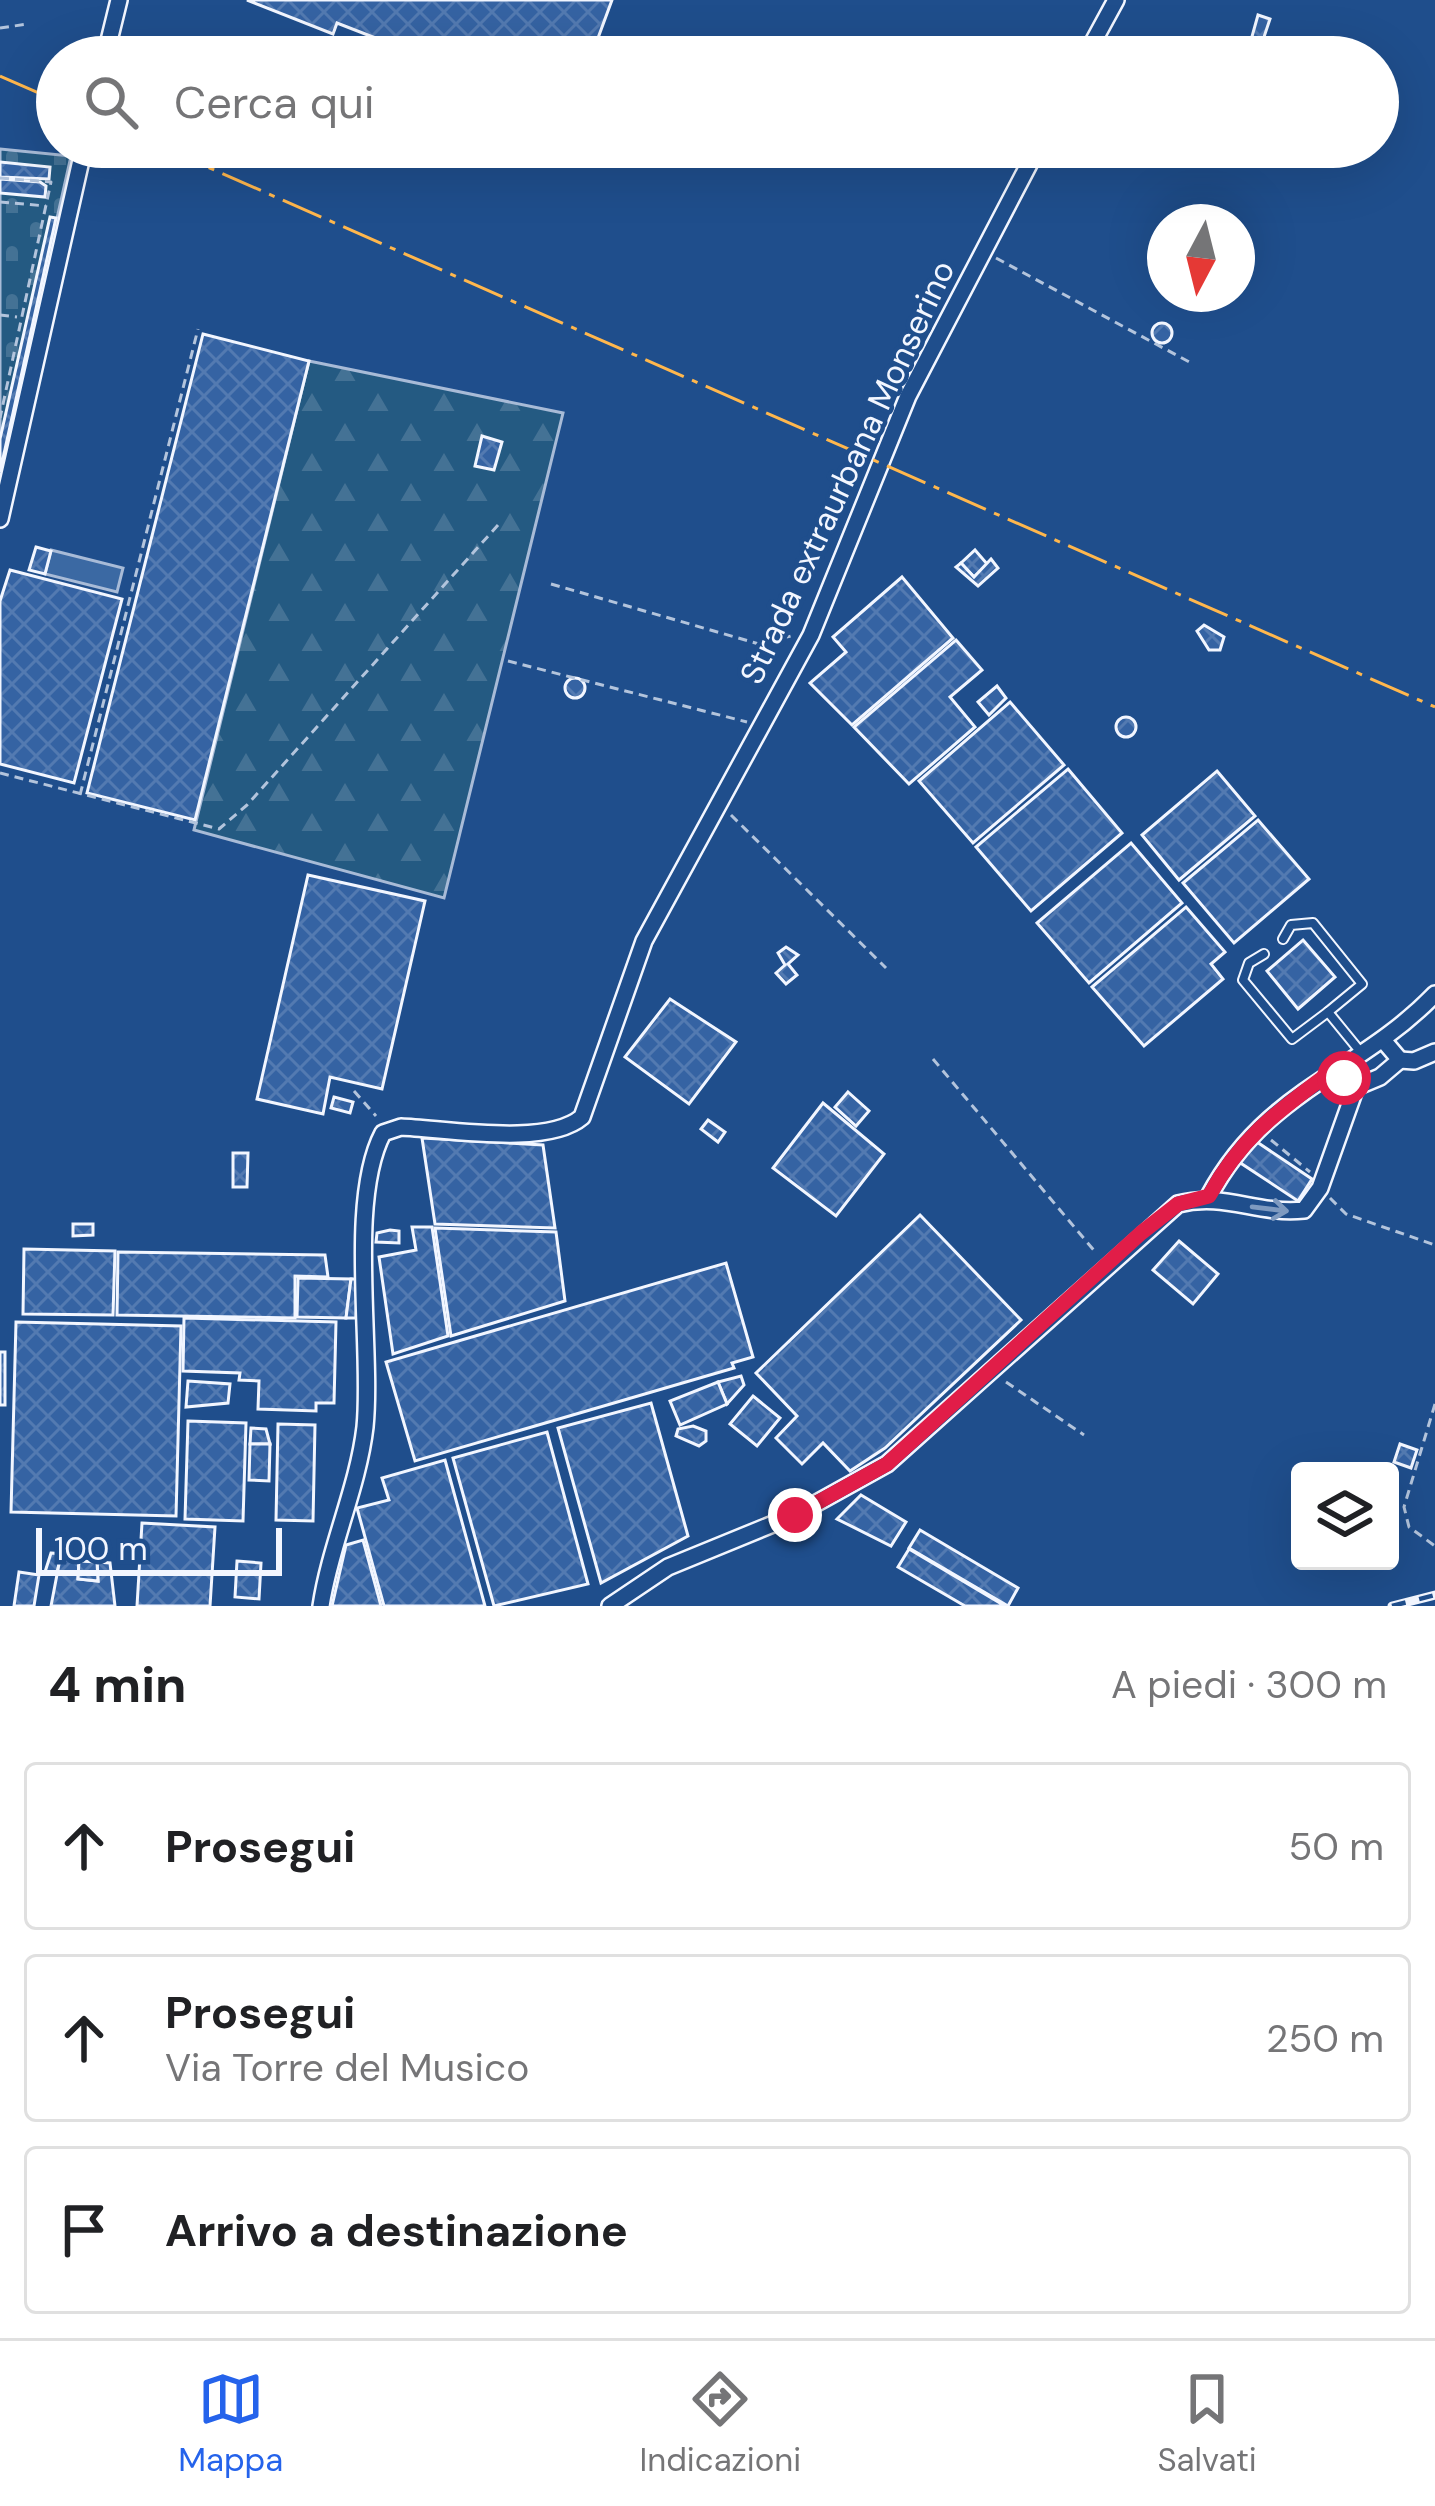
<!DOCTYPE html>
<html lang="it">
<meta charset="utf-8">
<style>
body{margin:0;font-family:"DM Sans",sans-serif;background:#f6f6f6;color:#202124}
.controls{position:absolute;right:36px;bottom:36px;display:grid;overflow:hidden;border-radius:12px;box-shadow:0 12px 48px #0002}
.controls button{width:108px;height:108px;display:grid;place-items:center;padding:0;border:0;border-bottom:3px solid #e0e0e0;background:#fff;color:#202124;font:60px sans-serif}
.compass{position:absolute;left:1147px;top:204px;width:108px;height:108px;border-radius:50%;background:#fff;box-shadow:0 12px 48px #0002;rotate:187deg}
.scale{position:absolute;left:36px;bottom:30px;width:246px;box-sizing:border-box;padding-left:12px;border:6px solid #f2f6ff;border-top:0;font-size:33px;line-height:42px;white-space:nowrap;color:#f2f6ff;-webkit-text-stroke:9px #1f4e8c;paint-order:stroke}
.stop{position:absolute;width:36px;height:36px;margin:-27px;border:9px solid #e11d48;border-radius:50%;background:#fff}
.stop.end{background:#e11d48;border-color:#fff;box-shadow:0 3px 12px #0008}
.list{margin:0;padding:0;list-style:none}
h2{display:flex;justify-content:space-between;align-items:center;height:156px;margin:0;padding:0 48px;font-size:51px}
h2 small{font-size:39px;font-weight:400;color:#757577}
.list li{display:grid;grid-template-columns:78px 1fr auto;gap:36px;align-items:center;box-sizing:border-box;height:168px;margin:0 24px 24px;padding:0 24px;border:3px solid #e0e0e0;border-radius:12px}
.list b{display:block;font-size:45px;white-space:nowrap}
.list p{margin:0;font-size:39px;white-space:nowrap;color:#757577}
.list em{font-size:39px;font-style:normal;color:#757577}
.icon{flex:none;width:66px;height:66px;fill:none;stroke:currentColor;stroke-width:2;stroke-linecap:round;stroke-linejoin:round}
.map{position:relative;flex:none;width:1435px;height:1606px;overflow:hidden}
.search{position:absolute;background:#fff;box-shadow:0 12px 48px #0002;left:36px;right:36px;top:36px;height:132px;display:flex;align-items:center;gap:30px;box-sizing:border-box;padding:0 42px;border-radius:66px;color:#757577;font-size:45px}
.sheet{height:732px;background:#fff}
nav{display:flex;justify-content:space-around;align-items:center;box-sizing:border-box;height:168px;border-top:3px solid #e0e0e0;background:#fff;font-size:33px;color:#757577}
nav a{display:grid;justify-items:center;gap:6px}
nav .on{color:#2563eb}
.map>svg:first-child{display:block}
</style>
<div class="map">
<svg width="1435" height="1606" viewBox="0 0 1435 1606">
<defs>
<pattern id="forest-firs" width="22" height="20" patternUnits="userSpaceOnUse" patternTransform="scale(3)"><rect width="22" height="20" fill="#245a82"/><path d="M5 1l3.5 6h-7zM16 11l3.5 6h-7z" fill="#447295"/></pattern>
<pattern id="cemetery-stones" width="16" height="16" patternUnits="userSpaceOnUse" patternTransform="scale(3)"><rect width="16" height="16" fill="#245a82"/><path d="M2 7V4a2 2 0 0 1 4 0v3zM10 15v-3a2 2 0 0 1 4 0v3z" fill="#447295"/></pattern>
<pattern id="building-cross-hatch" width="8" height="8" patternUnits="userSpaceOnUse" patternTransform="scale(3)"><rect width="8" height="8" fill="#3563a3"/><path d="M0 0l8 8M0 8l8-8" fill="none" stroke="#537ab1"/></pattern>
</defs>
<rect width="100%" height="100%" fill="#1f4e8c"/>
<polygon fill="url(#forest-firs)" stroke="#a8bbd7" stroke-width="3" points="309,361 563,413 444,898 194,830"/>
<polygon fill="url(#cemetery-stones)" stroke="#a8bbd7" stroke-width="3" points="0,149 71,156 0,472"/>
<polygon fill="#3b69a3" stroke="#a8bbd7" stroke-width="3" points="51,550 123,568 117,592 45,574"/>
<g fill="url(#building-cross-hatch)" stroke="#f2f6ff" stroke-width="3">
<polygon points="247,0 612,0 591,57 442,57 416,47 414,53 337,23 333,34"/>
<polygon points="1258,15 1270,19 1263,40 1256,41 1251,40"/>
<polygon points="0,162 50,167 49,179 0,177"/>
<polygon points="0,179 40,182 46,186 45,197 0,193"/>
<polygon points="50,217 56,218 0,472 0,439"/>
<circle cx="1162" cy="333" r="10"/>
<polygon points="203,334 309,361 195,820 87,793"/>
<polygon points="482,436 502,442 494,470 475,466"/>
<polygon points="36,547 51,551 45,574 29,570"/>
<polygon points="975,550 988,565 974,577 961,563"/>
<polygon points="991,559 998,568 978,586 956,567 961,563 974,577"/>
<polygon points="10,570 122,599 74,783 0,764 0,601"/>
<polygon points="902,577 953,638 852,725 810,683 846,652 833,637"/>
<polygon points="1204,625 1224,637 1220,650 1209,650 1197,631"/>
<polygon points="956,640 982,670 950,697 975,727 909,784 854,727"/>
<circle cx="575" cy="688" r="10"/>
<polygon points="997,686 1006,698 989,715 978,702"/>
<polygon points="1010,702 1064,765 973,843 919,781"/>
<circle cx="1126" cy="727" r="10"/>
<polygon points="1068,769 1122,833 1031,911 976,847"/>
<polygon points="1217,771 1255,816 1179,880 1142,835"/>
<polygon points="1258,820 1309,879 1234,943 1183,883"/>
<polygon points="1131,843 1182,903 1089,983 1037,923"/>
<polygon points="308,875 425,901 382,1089 330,1077 323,1114 257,1099"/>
<polygon points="1186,907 1225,952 1211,964 1223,979 1144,1046 1092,987"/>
<polygon points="1303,940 1335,977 1298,1009 1267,971"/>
<polygon points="786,947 798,955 788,964 797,975 786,984 776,973 785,965 778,953"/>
<polygon points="670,999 736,1042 689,1104 625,1057"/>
<polygon points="848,1092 869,1111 856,1126 835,1107"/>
<polygon points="334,1097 353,1102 350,1113 331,1108"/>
<polygon points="823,1103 884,1154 836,1216 773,1168"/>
<polygon points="708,1120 725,1132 718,1142 701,1129"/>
<polygon points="422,1138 543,1145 555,1228 435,1224"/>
<polygon points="1254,1140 1312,1179 1298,1201 1239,1162"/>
<polygon points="233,1153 248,1153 247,1187 233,1187"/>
<polygon points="920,1215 1021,1320 885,1448 850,1471 823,1443 802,1464 776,1438 797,1416 756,1373"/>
<polygon points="73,1224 93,1224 93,1235 73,1236"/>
<polygon points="412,1227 432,1227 448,1336 393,1354 379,1257 416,1250"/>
<polygon points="435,1228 556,1232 565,1301 451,1336"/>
<polygon points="390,1230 399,1231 399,1243 376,1242 377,1233"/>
<polygon points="1179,1241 1218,1274 1193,1304 1153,1270"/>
<polygon points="24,1249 115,1251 113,1315 23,1314"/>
<polygon points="118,1252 325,1255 328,1277 295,1276 295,1318 117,1315"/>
<polygon points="726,1263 753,1357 732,1363 734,1368 415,1461 386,1362"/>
<polygon points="298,1278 351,1279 346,1318 297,1317"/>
<polygon points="351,1279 357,1279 356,1318 346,1318"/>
<polygon points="184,1318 336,1322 334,1403 316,1403 316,1411 258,1409 259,1381 239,1380 240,1373 183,1371"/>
<polygon points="16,1322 181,1326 176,1516 11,1512"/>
<rect x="0" y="1352" width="5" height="53"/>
<polygon points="741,1376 744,1385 727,1404 718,1382"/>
<polygon points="188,1381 230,1384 228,1403 186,1407"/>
<polygon points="718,1382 727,1404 680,1425 670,1401"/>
<polygon points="753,1396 780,1418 757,1446 730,1424"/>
<polygon points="651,1403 688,1536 601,1583 558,1428"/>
<polygon points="188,1421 246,1423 243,1521 185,1519"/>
<polygon points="278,1424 315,1425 313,1521 276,1520"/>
<polygon points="693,1426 706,1431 706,1441 699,1446 676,1436 678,1429"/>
<polygon points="251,1428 266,1429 270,1444 250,1444"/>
<polygon points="547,1432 588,1584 494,1606 453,1458"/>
<polygon points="250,1444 270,1444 269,1481 249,1480"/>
<polygon points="1400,1444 1417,1450 1411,1468 1394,1462"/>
<polygon points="445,1460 485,1606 384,1606 357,1508 389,1500 382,1478"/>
<polygon points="861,1495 906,1522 891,1546 837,1519"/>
<polygon points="142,1523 215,1527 210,1606 137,1606"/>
<polygon points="920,1530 1018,1588 1008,1606 909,1548"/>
<polygon points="363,1540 381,1606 332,1606 346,1545"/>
<polygon points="909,1549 1005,1606 965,1606 898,1567"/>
<polygon points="51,1553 80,1555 79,1561 60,1559 57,1573 45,1572"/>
<polygon points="60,1559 79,1561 78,1579 98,1581 97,1562 110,1563 115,1606 51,1606"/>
<polygon points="79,1561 97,1562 98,1581 78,1579"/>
<polygon points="237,1561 261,1563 259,1599 235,1597"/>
<polygon points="19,1572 39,1575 34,1606 14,1606"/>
</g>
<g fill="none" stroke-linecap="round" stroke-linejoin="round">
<defs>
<g id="service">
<polyline points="1283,939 1291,925 1313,923 1362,984 1328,1012"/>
<polyline points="1264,954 1249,963 1243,980 1292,1039 1328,1012 1359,1050"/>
</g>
<g id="minor">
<polyline points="105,57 119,0"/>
<polyline points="1085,57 1116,0"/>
<polyline points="0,519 84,147"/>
<polyline points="1400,1060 1414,1061 1435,1052"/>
<polyline points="1340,1065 1356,1087 1380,1077 1400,1060 1383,1040"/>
<path d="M1209,1196C1267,1088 1358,1074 1435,994"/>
<path d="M321,1606C330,1546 358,1487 365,1427C373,1348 347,1201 383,1133L401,1127C448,1129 547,1147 582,1117L644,941L811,635L908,396L1038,147"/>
<path d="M610,1606L668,1567L795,1515L887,1464L1178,1204C1225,1192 1257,1215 1304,1210L1320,1188L1356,1087"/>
</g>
</defs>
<use href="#service" stroke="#f2f6ff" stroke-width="12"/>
<use href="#minor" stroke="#f2f6ff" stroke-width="20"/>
<g stroke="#b3c4dc" stroke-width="3" stroke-dasharray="9 6" stroke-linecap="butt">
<polyline points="0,28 28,24"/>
<polyline points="0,178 51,182 0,418"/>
<polyline points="0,202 46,206"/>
<polyline points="996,258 1193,364"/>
<polyline points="0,315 17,317"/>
<polyline points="551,584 759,644 791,636"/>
<polyline points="508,661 747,722"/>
<polyline points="0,773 219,829 247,805 498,525"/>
<polyline points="80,795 198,329"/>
<polyline points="731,815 886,968"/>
<polyline points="933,1059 1097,1254"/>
<polyline points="354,1091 376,1116"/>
<polyline points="1271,1140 1310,1172"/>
<polyline points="1330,1198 1346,1214 1435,1245"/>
<polyline points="1006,1382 1084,1435"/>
<polyline points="1435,1404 1404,1507 1409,1527 1435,1546"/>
</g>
<use href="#service" stroke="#1f4e8c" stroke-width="8"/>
<use href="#minor" stroke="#1f4e8c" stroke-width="15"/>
<defs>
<polyline id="rail" points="1392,1606 1435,1595"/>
</defs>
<use href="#rail" stroke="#f2f6ff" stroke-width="9"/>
<use href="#rail" stroke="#1f4e8c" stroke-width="4.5" stroke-dasharray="14" stroke-linecap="butt"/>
<g stroke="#ffb74d" stroke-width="3" stroke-dasharray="42 9 6 9" stroke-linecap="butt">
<polyline points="0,76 57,101"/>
<polyline points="162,147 1435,707"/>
</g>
</g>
<defs><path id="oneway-shaft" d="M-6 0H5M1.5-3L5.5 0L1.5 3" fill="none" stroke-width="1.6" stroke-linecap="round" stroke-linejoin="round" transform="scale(3)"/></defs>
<use stroke="#7e9ac0" href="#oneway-shaft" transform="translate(1270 1209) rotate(7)"/>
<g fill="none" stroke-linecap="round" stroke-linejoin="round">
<path stroke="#e11d48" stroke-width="15" d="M795,1515L887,1464L1141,1233L1178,1204L1209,1196C1244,1132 1283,1108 1340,1065L1344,1078"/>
</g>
<g text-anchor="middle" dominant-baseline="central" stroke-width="9" stroke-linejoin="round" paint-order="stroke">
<g font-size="33" fill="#f2f6ff" stroke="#1f4e8c">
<text transform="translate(847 472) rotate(-65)">Strada extraurbana Monserino</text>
</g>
</g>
</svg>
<div class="controls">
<button><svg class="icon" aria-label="layers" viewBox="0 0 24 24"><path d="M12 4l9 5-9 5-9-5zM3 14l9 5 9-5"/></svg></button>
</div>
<svg class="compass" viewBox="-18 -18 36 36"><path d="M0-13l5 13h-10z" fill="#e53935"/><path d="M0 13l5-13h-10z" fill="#757577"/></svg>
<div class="scale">100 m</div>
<div class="stop" style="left:1344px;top:1078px"></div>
<div class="stop end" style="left:795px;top:1515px"></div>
<div class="search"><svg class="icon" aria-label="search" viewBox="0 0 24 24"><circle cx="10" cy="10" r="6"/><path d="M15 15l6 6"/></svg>Cerca qui</div>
</div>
<section class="sheet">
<h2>4 min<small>A piedi · 300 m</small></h2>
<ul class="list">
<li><svg class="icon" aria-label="ahead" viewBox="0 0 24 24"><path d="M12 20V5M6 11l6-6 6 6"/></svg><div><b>Prosegui</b></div><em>50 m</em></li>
<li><svg class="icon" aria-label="ahead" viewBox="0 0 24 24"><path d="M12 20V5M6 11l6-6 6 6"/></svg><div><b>Prosegui</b><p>Via Torre del Musico</p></div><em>250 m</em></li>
<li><svg class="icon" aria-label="arrive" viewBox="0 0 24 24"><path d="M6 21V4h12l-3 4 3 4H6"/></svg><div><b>Arrivo a destinazione</b></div></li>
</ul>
</section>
<nav>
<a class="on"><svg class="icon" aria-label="map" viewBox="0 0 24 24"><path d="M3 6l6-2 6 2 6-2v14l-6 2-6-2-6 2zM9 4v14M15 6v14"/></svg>Mappa</a>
<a><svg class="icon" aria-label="directions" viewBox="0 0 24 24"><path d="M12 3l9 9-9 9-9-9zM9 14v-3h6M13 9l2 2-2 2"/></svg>Indicazioni</a>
<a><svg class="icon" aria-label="saved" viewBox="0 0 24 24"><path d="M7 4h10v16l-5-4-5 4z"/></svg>Salvati</a>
</nav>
